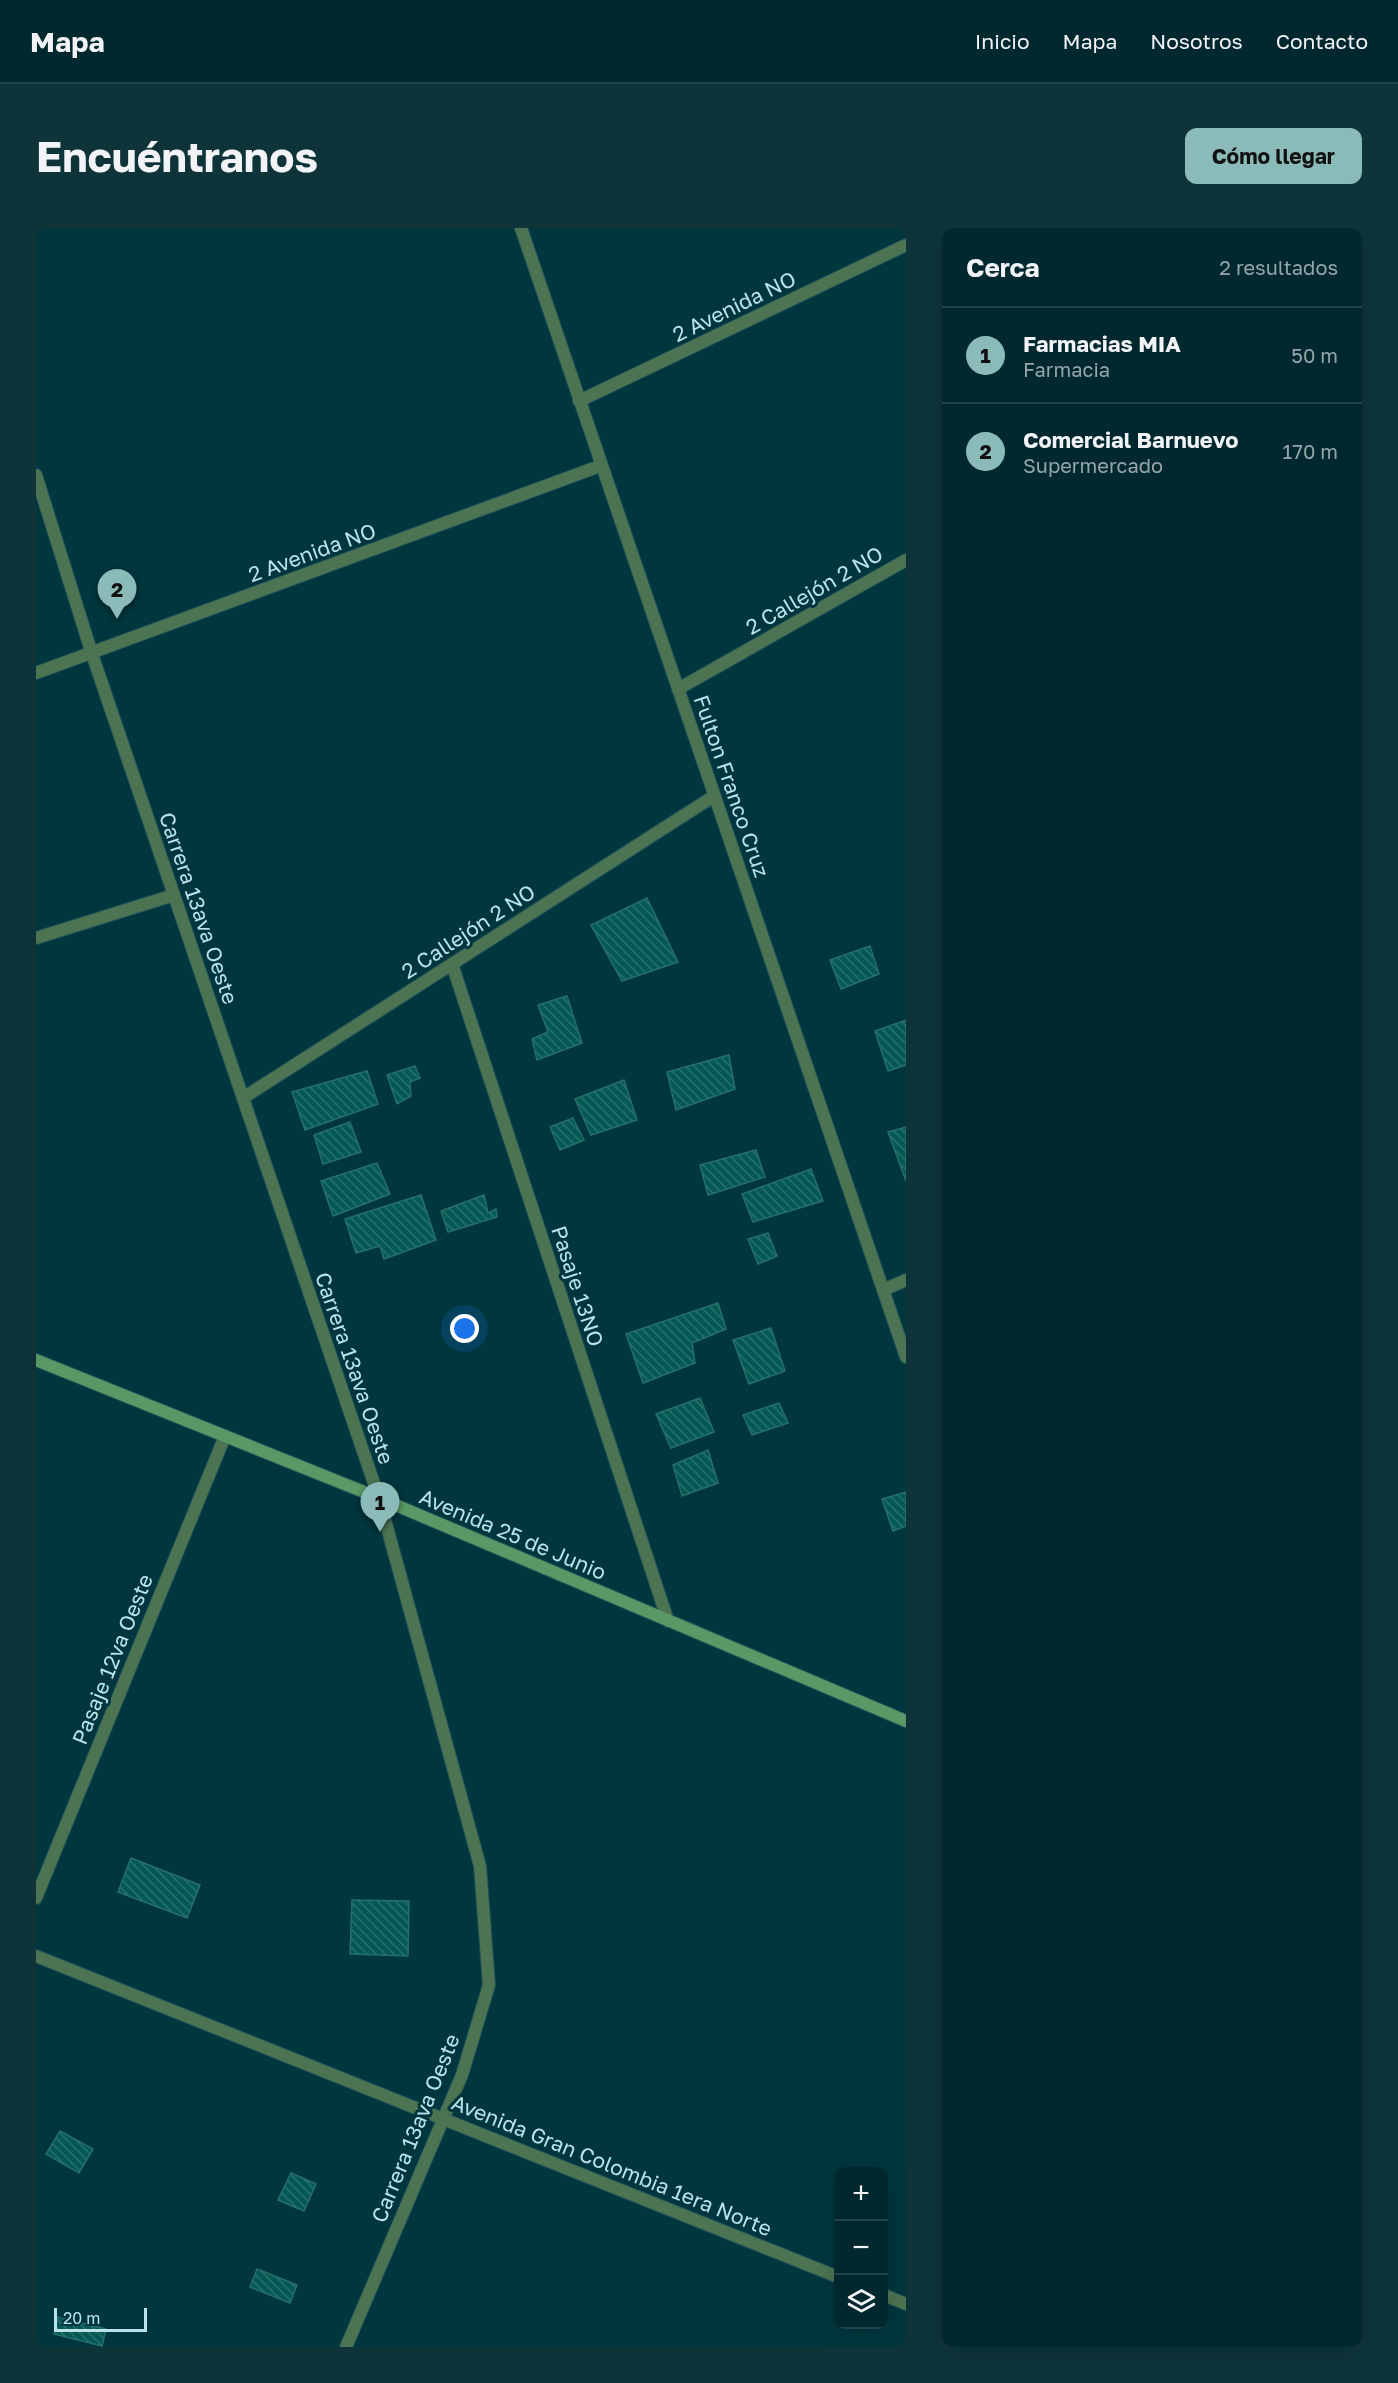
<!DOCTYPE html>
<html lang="es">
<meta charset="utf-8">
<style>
body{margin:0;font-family:"Golos Text",sans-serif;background:#0e343a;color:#f1f3f6}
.controls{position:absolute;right:18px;bottom:18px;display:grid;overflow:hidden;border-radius:12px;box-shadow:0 6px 24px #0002}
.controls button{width:54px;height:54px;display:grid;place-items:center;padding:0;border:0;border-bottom:2px solid #22444a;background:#00282e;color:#f1f3f6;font:30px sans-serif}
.scale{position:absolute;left:18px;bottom:15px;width:93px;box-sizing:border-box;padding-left:6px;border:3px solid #bae3ea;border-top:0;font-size:16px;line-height:21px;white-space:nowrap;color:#bae3ea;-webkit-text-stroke:4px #00363d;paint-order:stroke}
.you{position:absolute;left:429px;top:1101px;width:21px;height:21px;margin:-15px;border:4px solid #fff;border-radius:50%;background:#1a73e8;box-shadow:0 0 0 9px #1a73e833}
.badge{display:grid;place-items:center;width:39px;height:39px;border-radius:50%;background:#8bbbb9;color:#111;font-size:20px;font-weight:700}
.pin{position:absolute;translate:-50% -50px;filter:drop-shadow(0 2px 3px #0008)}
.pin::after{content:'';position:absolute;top:32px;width:21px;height:18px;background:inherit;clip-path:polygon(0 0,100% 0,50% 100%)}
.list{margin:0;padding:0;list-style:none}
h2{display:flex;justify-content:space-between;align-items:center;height:78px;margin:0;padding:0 24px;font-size:26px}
h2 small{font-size:20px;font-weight:400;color:#95a6aa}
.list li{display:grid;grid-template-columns:39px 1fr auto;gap:18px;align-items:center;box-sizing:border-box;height:96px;padding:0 24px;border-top:2px solid #22444a}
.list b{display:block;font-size:22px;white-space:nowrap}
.list p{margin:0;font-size:20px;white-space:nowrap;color:#95a6aa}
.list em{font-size:20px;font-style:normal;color:#95a6aa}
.icon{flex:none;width:33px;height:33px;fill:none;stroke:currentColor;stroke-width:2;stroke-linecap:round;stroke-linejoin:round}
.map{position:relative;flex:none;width:870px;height:2119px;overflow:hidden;border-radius:12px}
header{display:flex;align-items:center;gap:36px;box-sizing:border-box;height:84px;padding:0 30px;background:#00282e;border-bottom:2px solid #22444a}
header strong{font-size:28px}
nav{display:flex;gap:33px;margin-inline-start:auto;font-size:21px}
.intro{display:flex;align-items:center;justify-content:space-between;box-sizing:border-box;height:144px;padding:0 36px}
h1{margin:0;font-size:42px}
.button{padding:15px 27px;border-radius:12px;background:#8bbbb9;color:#111;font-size:21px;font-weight:700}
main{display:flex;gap:36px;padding:0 36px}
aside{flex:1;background:#00282e;border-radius:12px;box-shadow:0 6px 24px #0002}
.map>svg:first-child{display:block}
</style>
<header>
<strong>Mapa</strong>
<nav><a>Inicio</a><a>Mapa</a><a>Nosotros</a><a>Contacto</a></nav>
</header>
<div class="intro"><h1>Encuéntranos</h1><a class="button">Cómo llegar</a></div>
<main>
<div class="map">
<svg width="870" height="2119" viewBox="0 0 870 2119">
<defs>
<pattern id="building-back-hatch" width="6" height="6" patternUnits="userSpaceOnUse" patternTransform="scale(1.5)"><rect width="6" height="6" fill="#055954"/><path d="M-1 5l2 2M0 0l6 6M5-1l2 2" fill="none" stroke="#27716d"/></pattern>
</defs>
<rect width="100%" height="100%" fill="#00363d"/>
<g fill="url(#building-back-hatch)" stroke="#276f6a" stroke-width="1.5">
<polygon points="611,670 642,734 586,753 555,697"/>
<polygon points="834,718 843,746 805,761 794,732"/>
<polygon points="531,768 546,815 501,832 496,811 512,804 502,777"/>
<polygon points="870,792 870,837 852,843 839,803"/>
<polygon points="693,827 699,861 640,882 631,844"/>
<polygon points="379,838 384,850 374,854 375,868 361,876 351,847"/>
<polygon points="331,843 342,876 269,902 256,864"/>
<polygon points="588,852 601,892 555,907 539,871"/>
<polygon points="537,890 548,912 524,922 514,899"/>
<polygon points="314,894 325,924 287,936 278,907"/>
<polygon points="870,899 870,953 852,904"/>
<polygon points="720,922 729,949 672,967 664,937"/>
<polygon points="341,935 354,966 297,988 285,953"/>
<polygon points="775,941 787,973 717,994 706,966"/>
<polygon points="385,967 400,1012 348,1031 344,1018 320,1025 309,991"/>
<polygon points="448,967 452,985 460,981 461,989 412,1004 405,983"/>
<polygon points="732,1005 741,1028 722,1036 712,1011"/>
<polygon points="682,1075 690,1101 656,1115 659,1135 607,1155 590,1106"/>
<polygon points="735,1100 749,1143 713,1156 697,1112"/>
<polygon points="664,1170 678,1204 635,1220 620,1186"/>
<polygon points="743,1175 752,1195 716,1207 707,1187"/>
<polygon points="672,1222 682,1255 646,1268 637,1237"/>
<polygon points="870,1264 870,1298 857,1303 846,1271"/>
<polygon points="95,1630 164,1657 151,1690 82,1664"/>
<polygon points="316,1672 373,1673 372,1728 314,1726"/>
<polygon points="24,1903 57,1921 43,1945 10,1926"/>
<polygon points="255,1945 280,1956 268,1983 242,1972"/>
<polygon points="221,2041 261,2057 254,2075 214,2059"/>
<polygon points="22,2089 70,2101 66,2118 18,2106"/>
</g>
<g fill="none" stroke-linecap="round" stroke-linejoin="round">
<defs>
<g id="street">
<polyline points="485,0 870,1129"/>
<polyline points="543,173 870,17"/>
<polyline points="0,247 56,426 343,1270 444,1638 453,1757 426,1847 310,2119"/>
<polyline points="0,445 564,238"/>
<polyline points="642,461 870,332"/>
<polyline points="0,710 138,667"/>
<polyline points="416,736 632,1393"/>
<polyline points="207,870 678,568"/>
<polyline points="847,1062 870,1052"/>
<polyline points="0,1670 189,1208"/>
<polyline points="0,1728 802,2049"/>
<polyline points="848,2067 870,2076"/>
</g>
<polyline id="secondary" points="0,1132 343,1270 870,1493"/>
</defs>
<use href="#street" stroke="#1e5259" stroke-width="14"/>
<use href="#secondary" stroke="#1e5259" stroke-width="14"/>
<use href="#street" stroke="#4c7352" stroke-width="12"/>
<use href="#secondary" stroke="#599965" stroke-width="12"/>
</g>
<g text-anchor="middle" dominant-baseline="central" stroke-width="6" stroke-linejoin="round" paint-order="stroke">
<g font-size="21" fill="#bae3ea" stroke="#00363d">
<text transform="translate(698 78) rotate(-26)">2 Avenida NO</text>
<text transform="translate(276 324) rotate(-20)">2 Avenida NO</text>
<text transform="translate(778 362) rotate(-30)">2 Callejón 2 NO</text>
<text transform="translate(696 558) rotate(71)">Fulton Franco Cruz</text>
<text transform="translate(163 680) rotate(71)">Carrera 13ava Oeste</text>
<text transform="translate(432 703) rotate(-33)">2 Callejón 2 NO</text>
<text transform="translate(542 1058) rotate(72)">Pasaje 13NO</text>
<text transform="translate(319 1140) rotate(71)">Carrera 13ava Oeste</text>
<text transform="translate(477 1306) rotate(23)">Avenida 25 de Junio</text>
<text transform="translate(76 1431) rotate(-68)">Pasaje 12va Oeste</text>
<text transform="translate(379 1900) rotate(-68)">Carrera 13ava Oeste</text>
<text transform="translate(576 1937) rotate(22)">Avenida Gran Colombia 1era Norte</text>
</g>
</g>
</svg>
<div class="controls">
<button>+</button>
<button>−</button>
<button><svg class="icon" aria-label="layers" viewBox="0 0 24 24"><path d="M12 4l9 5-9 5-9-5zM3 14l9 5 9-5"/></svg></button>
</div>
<div class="scale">20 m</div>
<div class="you"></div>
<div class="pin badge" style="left:344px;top:1304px">1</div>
<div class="pin badge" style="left:81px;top:391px">2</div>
</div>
<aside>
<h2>Cerca<small>2 resultados</small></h2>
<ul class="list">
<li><span class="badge">1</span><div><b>Farmacias MIA</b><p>Farmacia</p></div><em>50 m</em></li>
<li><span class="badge">2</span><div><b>Comercial Barnuevo</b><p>Supermercado</p></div><em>170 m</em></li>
</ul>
</aside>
</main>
